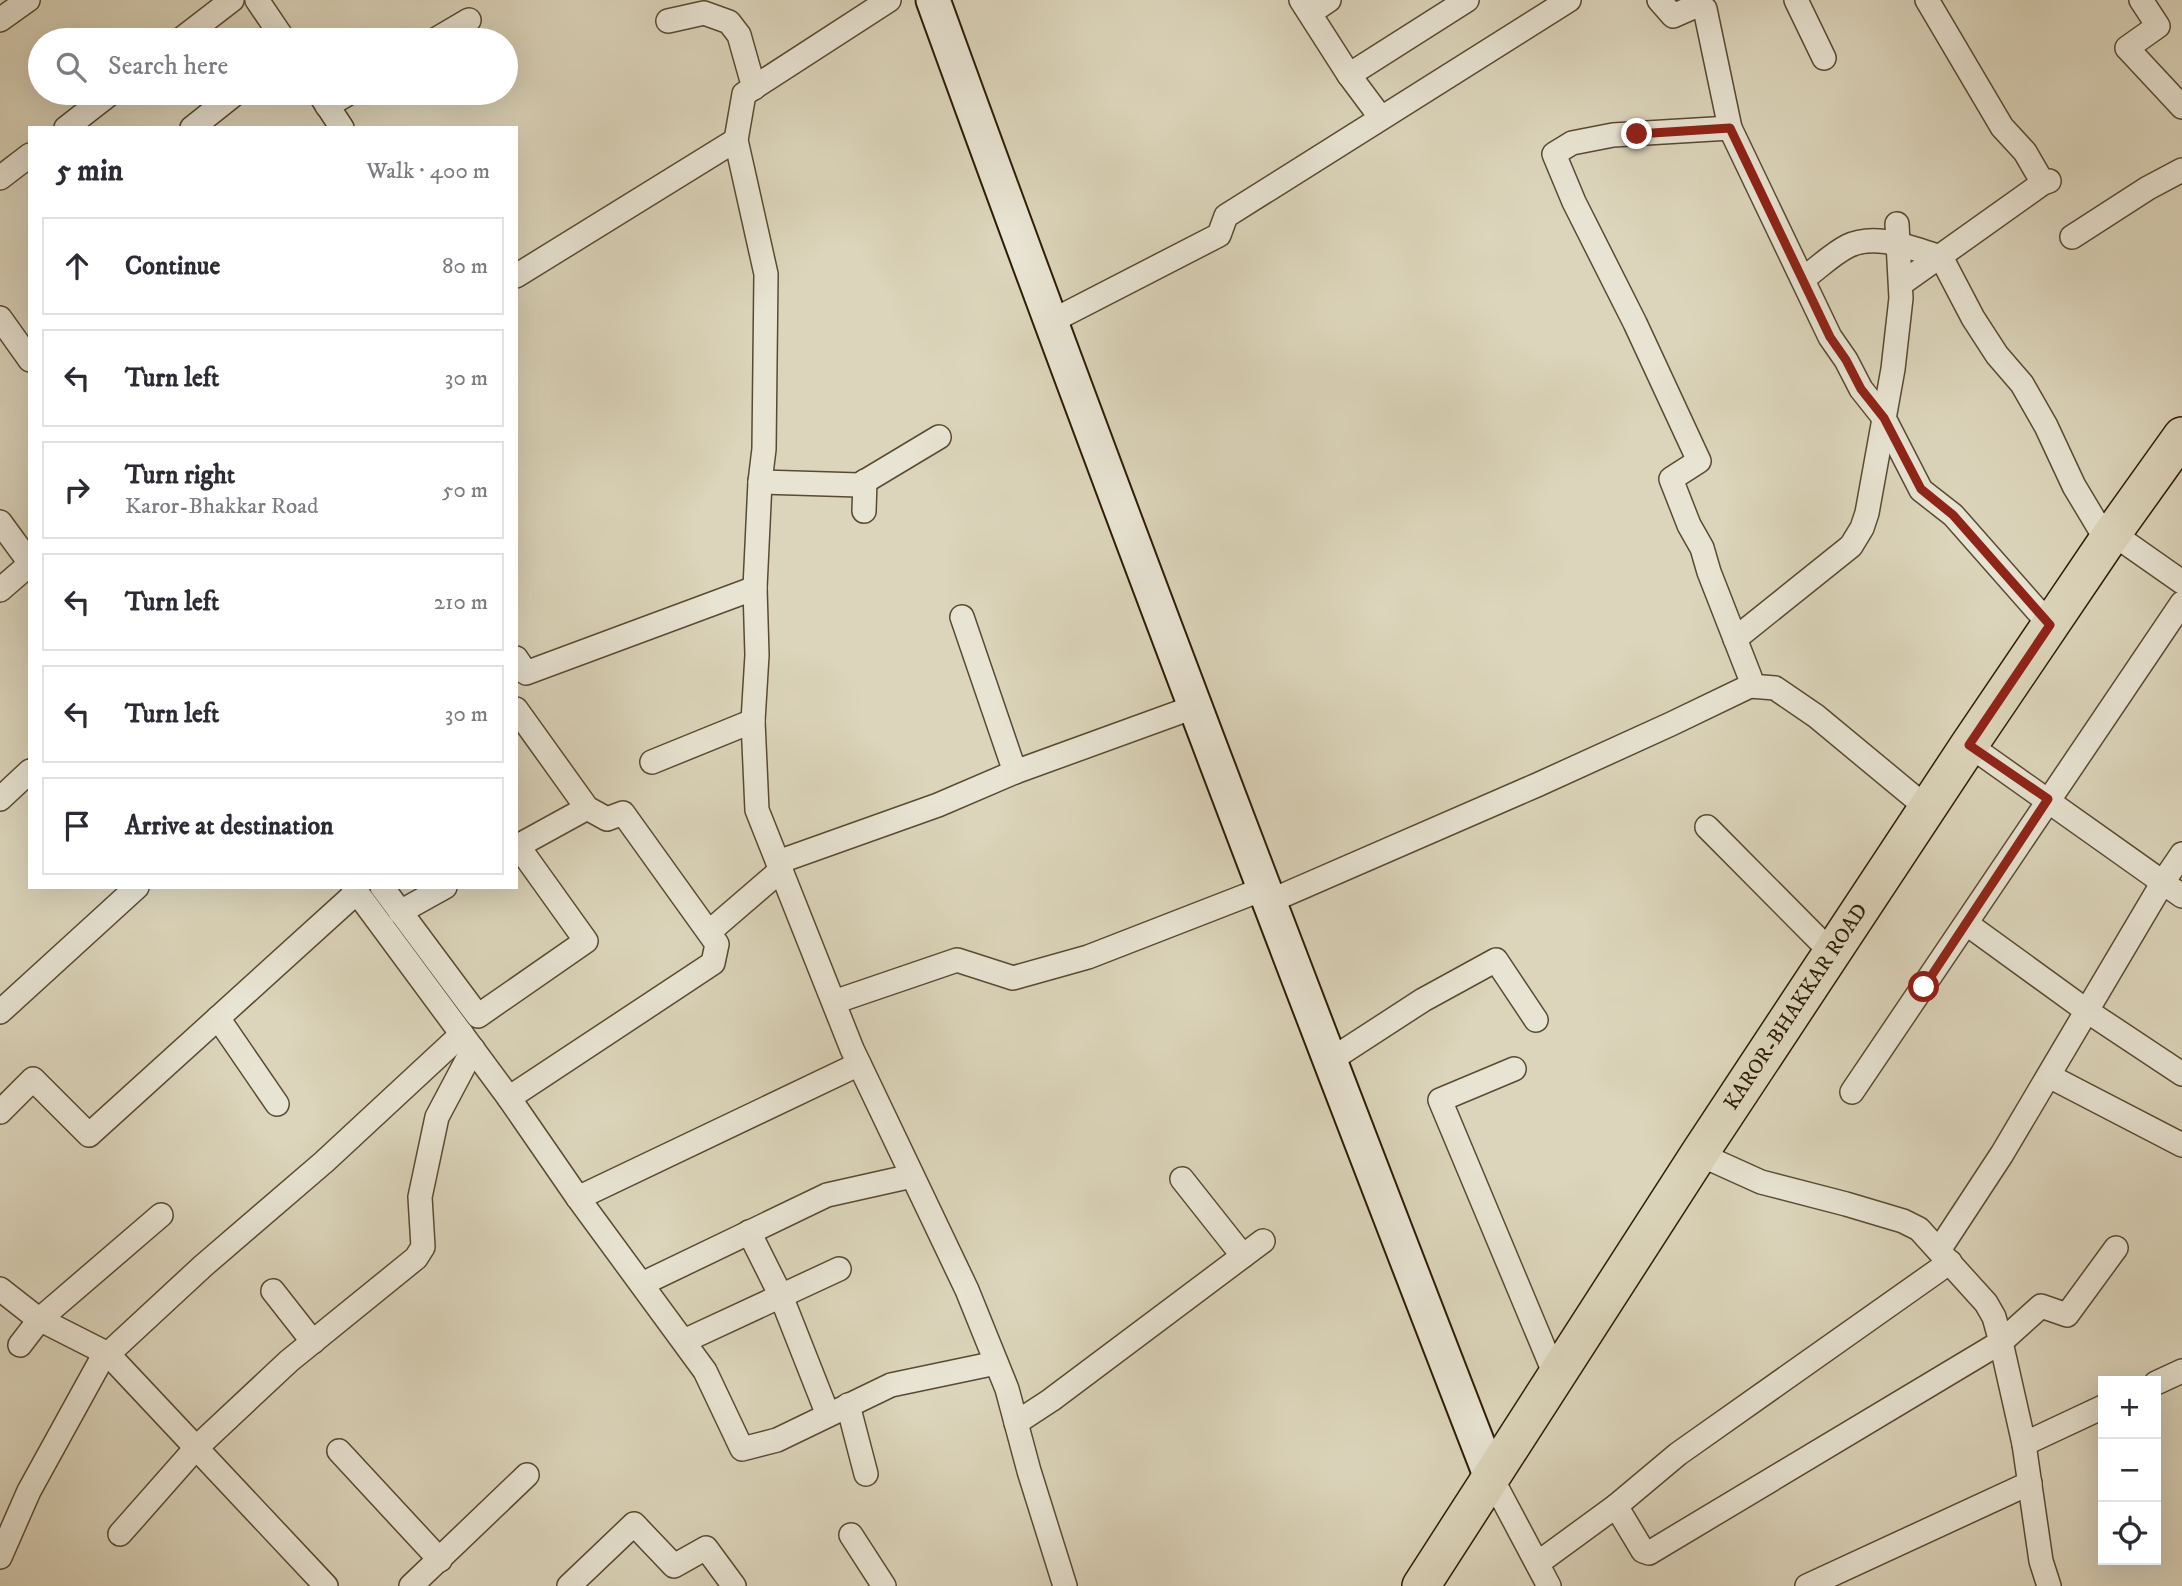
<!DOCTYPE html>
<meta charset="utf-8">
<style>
body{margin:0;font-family:"IM FELL DW Pica",serif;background:#f7f7f7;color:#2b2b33}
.controls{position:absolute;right:21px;bottom:21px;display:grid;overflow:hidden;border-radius:0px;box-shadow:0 7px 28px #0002}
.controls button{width:63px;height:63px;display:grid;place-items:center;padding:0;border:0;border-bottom:2px solid #e1e1e2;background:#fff;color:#2b2b33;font:35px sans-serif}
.stop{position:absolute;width:21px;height:21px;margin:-16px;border:5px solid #8f2418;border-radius:50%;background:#fff}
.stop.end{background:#8f2418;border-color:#fff;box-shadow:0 2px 7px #0008}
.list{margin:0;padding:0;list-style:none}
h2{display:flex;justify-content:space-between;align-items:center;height:91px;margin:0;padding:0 28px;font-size:30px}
h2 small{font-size:23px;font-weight:400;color:#7c7c81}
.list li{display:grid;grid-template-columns:46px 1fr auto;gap:21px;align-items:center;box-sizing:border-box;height:98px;margin:0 14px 14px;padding:0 14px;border:2px solid #e1e1e2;border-radius:0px}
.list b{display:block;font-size:26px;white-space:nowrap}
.list p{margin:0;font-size:23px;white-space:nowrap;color:#7c7c81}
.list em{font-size:23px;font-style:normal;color:#7c7c81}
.icon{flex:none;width:38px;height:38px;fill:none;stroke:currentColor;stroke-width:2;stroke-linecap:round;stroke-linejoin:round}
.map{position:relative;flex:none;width:2182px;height:1586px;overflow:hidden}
.search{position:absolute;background:#fff;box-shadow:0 7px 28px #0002;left:28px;top:28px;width:490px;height:77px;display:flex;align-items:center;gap:18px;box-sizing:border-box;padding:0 24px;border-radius:38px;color:#7c7c81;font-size:26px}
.panel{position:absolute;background:#fff;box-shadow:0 7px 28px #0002;left:28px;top:126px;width:490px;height:763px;border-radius:0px}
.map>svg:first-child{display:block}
</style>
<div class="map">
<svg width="2182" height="1586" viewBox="0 0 2182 1586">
<rect width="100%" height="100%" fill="#dcd5bb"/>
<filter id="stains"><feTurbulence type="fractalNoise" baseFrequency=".00286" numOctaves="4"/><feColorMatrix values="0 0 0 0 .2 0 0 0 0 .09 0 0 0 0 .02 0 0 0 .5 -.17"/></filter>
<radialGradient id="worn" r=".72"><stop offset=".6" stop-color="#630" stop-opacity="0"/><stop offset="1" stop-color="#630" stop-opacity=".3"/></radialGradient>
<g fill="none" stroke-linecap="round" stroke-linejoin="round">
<defs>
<g id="street">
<polyline points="257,0 284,40"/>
<polyline points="889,0 744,94 736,140 766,274 764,449 760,482 755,588 757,655 753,721 757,810 852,1049 967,1290 1007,1389 1029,1471 1065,1586"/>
<polyline points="1301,0 1349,75 1381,118"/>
<polyline points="1659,0 1673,16 1698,5 1705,9 1730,128 1830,337 1846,360 1861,389 1884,418 1921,490 1953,515 2050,625"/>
<polyline points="1796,0 1824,58"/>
<polyline points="1927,0 2002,127 2025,152 2043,183"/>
<polyline points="2141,0 2158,26 2127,48 2182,107"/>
<polyline points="1310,13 1329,0"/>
<polyline points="0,20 28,0"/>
<polyline points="668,21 704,13 729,22 739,35 754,88"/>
<polyline points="180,40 232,0"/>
<polyline points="435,40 469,20"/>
<polyline points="1349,75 1467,0"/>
<polyline points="319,93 342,128"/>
<polyline points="327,106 349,93"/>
<polyline points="66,128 111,93"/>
<polyline points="192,128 236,93"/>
<polyline points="1730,128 1613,135 1572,143 1554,154 1574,202 1635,323 1699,461 1671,479 1689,525 1702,548 1709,572 1750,677 1750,686"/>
<polyline points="0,178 30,155"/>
<polyline points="2072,237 2148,188 2182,170"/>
<polyline points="516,276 736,140"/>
<path d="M1803,279C1817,269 1832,254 1848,246C1876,232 1913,249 1941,257L1973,318L1997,355L2022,384L2046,426L2074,486L2107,541"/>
<polyline points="1901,284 2043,183 2049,181"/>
<polyline points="0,318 30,360"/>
<polyline points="1050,322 1219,235 1226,216 1569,0"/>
<polyline points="760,482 859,485 939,437"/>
<polyline points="864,511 865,481"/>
<polyline points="0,522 30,563"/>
<polyline points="2112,533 2182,582"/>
<polyline points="0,590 30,564"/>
<polyline points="962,617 1015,772"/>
<polyline points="1735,639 1851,546 1862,528 1867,513 1893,369 1901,298 1897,224"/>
<polyline points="516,658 526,673 755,588"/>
<polyline points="1969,745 2182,896"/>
<polyline points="652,762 753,721"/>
<polyline points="0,799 30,771"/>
<polyline points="1707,827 1832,953"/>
<polyline points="516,847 587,808"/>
<polyline points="778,862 938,805 1015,772 1194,707"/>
<polyline points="353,887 509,1098 578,1198 705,1371 742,1449 777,1440 891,1385 996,1363"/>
<polyline points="382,887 478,1016 586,941 518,846"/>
<polyline points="1268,902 1537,785 1671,724 1750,686 1775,688 1816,716 1927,808"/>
<polyline points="400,912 445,887"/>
<polyline points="1967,924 2087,1011 2182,1074"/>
<polyline points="709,932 781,870"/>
<polyline points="834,1002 957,960 1013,978 1088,957 1263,889"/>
<polyline points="0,1012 137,887"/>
<polyline points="218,1018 277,1104"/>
<polyline points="1329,1061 1423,1000 1496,960 1536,1020"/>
<polyline points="1514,1069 1440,1100 1556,1377"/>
<polyline points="2049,1076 2182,1145"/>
<path d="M1852,1092C1963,930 2071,765 2182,603"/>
<polyline points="509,1098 713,963 717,944 623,813 607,819 587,808 516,709"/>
<polyline points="0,1112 33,1079 89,1135 357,892"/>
<polyline points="1699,1154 1761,1182 1846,1204 1903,1221 1919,1229 1986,1303 1994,1317 2001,1342 2024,1444 2041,1561 2049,1586"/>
<polyline points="1182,1179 1243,1256"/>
<polyline points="578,1198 859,1064"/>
<polyline points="749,1232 781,1296 828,1415"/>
<polyline points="1939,1250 2002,1154 2163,882 2182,854"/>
<polyline points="642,1284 827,1195 912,1176"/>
<polyline points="0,1289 37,1318 108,1354 326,1586"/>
<polyline points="273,1291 313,1342"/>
<polyline points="684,1341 839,1269"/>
<polyline points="20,1345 40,1319 161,1215"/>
<polyline points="108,1354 203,1266 324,1162 462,1034"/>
<polyline points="2156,1383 2182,1371"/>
<polyline points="848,1405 866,1474"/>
<polyline points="1016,1423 1051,1400 1263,1241"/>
<polyline points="2024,1444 2103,1407"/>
<polyline points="339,1451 440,1560"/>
<polyline points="1490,1475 1549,1586"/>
<polyline points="1616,1506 1678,1454 1950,1262"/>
<polyline points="120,1534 195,1449 289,1361 416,1258 423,1247 420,1197 437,1117 473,1049"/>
<polyline points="851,1535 884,1586"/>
<polyline points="0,1557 29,1491 105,1353"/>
<polyline points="1538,1563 1616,1506 1643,1551 1649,1553 2001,1342 2041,1306 2067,1315 2116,1248"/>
<polyline points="411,1586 527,1475"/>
<polyline points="569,1586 634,1524 674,1566 706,1548 734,1586"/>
<polyline points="1807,1586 2030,1483"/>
</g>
<path id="secondary" d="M933,0C1112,494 1300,985 1490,1475"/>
<g id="primary">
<path id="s1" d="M1421,1586L1699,1154L1969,745L2107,541L2182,436"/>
</g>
</defs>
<use href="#street" stroke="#594a32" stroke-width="26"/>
<use href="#secondary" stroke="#2d1c05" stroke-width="37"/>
<use href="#primary" stroke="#2d1c05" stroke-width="40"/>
<use href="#street" stroke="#e8e4d3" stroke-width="23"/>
<use href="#secondary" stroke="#e8e4d3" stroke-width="33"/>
<use href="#primary" stroke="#dcd5bb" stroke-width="37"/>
</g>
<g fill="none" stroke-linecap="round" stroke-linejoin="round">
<polyline stroke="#8f2418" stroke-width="9" points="1637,134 1730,128 1830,337 1846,360 1861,389 1884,418 1921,489 1953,515 2050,625 1969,745 2048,799 1924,987"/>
</g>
<g text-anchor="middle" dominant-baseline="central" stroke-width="5" stroke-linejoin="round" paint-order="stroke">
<g font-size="21" fill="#2d1c05" stroke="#e8e4d3">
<text stroke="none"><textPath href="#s1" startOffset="690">KAROR-BHAKKAR ROAD</textPath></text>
</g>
</g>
<rect width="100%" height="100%" filter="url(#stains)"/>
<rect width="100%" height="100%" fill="url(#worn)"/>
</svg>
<div class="controls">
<button>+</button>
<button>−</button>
<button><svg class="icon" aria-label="locate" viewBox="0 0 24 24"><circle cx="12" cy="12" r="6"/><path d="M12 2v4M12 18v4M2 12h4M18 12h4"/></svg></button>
</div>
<div class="stop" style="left:1924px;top:987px"></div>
<div class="stop end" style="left:1637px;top:134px"></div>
<div class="search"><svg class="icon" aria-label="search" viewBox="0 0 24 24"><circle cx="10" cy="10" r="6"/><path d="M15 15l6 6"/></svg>Search here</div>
<section class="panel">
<h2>5 min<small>Walk · 400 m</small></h2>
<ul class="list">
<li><svg class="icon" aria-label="ahead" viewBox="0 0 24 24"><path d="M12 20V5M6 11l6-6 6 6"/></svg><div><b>Continue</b></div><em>80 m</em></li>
<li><svg class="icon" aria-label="left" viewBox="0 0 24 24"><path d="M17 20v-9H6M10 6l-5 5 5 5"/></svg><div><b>Turn left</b></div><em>30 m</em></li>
<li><svg class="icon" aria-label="right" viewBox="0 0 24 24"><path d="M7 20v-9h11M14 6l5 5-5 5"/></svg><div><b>Turn right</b><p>Karor-Bhakkar Road</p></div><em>50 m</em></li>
<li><svg class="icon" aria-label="left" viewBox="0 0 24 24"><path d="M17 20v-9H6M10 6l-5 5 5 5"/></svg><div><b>Turn left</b></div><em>210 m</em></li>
<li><svg class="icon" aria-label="left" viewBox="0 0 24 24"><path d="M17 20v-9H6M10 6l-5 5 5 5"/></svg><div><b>Turn left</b></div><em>30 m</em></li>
<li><svg class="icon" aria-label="arrive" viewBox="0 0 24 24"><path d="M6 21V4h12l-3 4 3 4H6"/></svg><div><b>Arrive at destination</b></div></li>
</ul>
</section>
</div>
